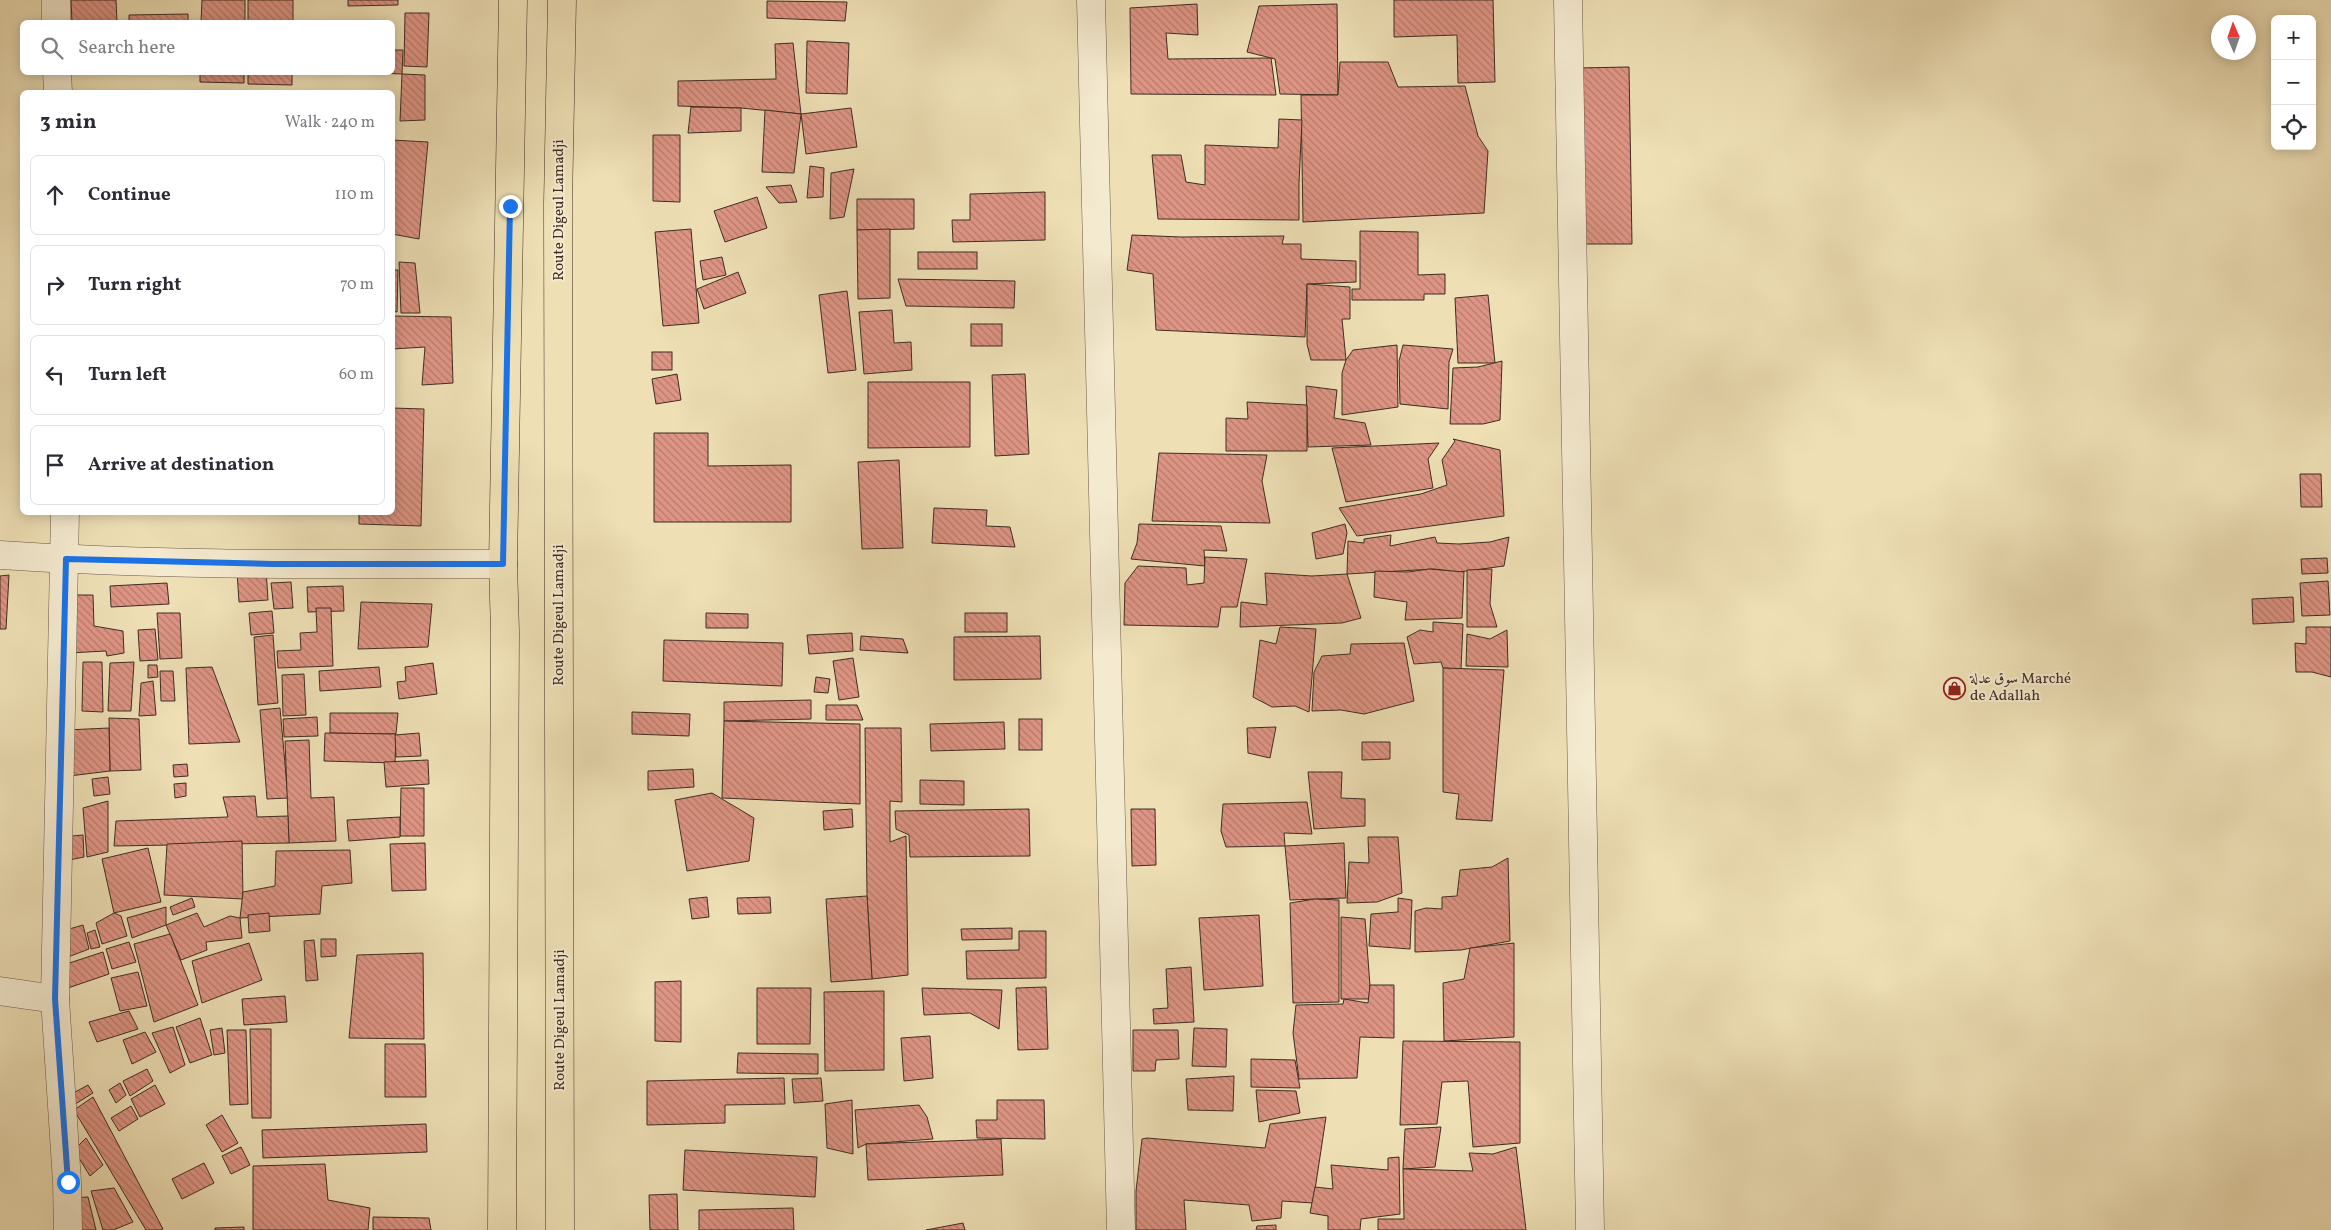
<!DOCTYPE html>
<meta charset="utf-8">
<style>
body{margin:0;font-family:Vollkorn,Amiri,serif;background:#f7f7f7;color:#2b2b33}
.controls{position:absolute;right:15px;top:15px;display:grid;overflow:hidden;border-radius:8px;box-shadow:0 2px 12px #0003}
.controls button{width:45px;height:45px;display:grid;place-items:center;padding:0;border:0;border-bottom:1px solid #e1e1e2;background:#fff;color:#2b2b33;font:25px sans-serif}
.compass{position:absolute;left:2211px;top:15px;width:45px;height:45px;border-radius:50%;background:#fff;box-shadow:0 2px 12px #0003;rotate:358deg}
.stop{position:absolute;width:15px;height:15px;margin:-11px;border:4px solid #1a73e8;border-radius:50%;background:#fff}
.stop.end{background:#1a73e8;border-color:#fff;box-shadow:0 1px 5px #0008}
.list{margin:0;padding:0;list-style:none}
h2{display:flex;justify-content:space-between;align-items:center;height:65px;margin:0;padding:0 20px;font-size:21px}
h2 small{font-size:16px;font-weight:400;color:#7c7c81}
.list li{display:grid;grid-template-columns:32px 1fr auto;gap:15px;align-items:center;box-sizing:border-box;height:80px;margin:0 10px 10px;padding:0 10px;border:1px solid #e1e1e2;border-radius:8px}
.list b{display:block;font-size:19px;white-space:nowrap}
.list em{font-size:16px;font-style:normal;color:#7c7c81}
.icon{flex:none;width:28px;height:28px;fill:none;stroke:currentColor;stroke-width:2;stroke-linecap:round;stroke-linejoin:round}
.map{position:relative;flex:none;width:2331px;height:1230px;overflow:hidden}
.search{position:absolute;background:#fff;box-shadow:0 2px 12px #0003;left:20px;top:20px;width:375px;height:55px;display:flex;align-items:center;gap:12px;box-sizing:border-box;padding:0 18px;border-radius:8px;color:#7c7c81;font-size:19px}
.panel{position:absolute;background:#fff;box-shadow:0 2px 12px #0003;left:20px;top:90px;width:375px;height:425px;border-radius:8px}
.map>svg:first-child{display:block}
</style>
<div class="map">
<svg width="2331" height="1230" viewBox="0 0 2331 1230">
<defs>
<pattern id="building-back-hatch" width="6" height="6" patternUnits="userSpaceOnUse" patternTransform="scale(1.25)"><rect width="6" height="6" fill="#df9585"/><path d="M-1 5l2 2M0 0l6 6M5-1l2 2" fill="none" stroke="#b67a6c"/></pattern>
</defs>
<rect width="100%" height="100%" fill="#eedfb5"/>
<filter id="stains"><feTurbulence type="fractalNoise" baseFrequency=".004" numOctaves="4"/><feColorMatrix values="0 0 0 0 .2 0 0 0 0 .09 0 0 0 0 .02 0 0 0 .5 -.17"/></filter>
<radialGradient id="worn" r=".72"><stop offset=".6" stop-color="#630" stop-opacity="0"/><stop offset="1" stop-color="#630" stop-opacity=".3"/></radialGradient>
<g fill="url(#building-back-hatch)" stroke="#3f2c21">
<polygon points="71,0 116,0 117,22 72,22"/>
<polygon points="202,0 245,0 245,22 201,22"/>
<rect x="248" y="0" width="45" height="22"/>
<polygon points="348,0 398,0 398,5 348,6"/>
<polygon points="1394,0 1493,0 1495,82 1458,83 1457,35 1394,37"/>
<polygon points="767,1 847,2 845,21 767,18"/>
<polygon points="1197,4 1198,35 1166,33 1168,59 1271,58 1276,95 1131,94 1130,8"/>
<polygon points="1337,4 1338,95 1280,94 1275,59 1247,52 1259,6"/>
<polygon points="405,13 429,13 427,67 404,66"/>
<polygon points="188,14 188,22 129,22 129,15"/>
<polygon points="807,41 849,43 847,94 806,93"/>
<polygon points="793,43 801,114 741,108 678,106 678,81 776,79 775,44"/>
<polygon points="392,50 403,50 402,74 357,72 392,72"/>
<polygon points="1340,62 1388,62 1398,87 1465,86 1478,136 1488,151 1484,213 1303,222 1301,95 1338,95"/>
<polygon points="1629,67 1632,244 1581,244 1578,68"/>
<polygon points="200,72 244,72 244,83 200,82"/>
<polygon points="248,72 292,72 292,85 248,84"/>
<polygon points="402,74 425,75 425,120 400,121"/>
<polygon points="691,107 741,108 741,131 688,133"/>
<polygon points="851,108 857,147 806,154 801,114"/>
<polygon points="765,110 801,114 794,173 762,172"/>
<polygon points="1279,119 1302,120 1299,183 1299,220 1158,219 1152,155 1181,155 1186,182 1205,185 1205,145 1278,148"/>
<polygon points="653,135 680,135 680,202 653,201"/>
<polygon points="392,140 428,142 419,239 392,234"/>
<polygon points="810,166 824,168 823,197 807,198"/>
<polygon points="854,169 844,217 830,219 831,173"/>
<polygon points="791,185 797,202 779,203 766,187"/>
<polygon points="1045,192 1045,240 953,242 952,220 970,220 970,194"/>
<polygon points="757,197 767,228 725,242 714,211"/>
<polygon points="857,199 914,199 914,229 857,230"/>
<polygon points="691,229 699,323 663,326 655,232"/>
<polygon points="890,229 890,298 858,299 857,230"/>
<polygon points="1360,231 1418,232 1418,275 1445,274 1445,294 1424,294 1424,300 1352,300 1352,289 1360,289"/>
<polygon points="1132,235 1181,237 1284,236 1282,244 1301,244 1301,259 1356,261 1356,282 1307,284 1305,337 1156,330 1153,274 1127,270"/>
<rect x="918" y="252" width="59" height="17"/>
<polygon points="722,257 726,275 703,280 700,261"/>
<polygon points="399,262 415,263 420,313 401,313"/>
<polygon points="392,270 398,270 397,312 392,311"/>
<polygon points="738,272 746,293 704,309 697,289"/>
<polygon points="898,279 1015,281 1014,308 906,306"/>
<polygon points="1307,284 1350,287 1350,319 1342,319 1346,360 1311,360 1307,344"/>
<polygon points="847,291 856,370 828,373 819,295"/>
<polygon points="1488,295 1495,363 1458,363 1455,298"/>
<polygon points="892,310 894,343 911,342 912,370 864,374 859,312"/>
<polygon points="392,316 451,317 453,383 422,385 425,347 392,349"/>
<rect x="971" y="324" width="31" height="22"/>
<polygon points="1397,345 1398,407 1342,415 1342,373 1346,360 1353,350"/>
<polygon points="1403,345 1453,349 1449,362 1448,409 1400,404 1399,361"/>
<rect x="652" y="352" width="20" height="18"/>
<polygon points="1502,361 1500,420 1483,424 1450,424 1453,368 1478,367"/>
<polygon points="677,374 681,400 656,404 652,379"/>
<polygon points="1025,374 1029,454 995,456 992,375"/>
<polygon points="868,382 970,382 970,447 868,448"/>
<polygon points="1306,386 1337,390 1334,418 1365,423 1371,445 1308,447"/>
<polygon points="1247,402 1307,405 1307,451 1226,451 1226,418 1248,419"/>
<polygon points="392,408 424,409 421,526 359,524 359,512 392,512"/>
<polygon points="654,433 708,433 708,466 791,465 791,522 654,522"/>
<polygon points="1453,439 1500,450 1504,516 1357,536 1339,508 1421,494 1447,485 1442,460 1455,441"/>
<polygon points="1439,443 1428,459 1433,488 1346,502 1332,448"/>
<polygon points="1159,453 1267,455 1262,481 1270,523 1152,521"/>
<polygon points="899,460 903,548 862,549 858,462"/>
<polygon points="2300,474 2321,474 2322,507 2301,507"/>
<polygon points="934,508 987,510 986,526 1010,527 1015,547 932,543"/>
<polygon points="1139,524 1221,526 1227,551 1204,550 1205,566 1131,559 1137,543"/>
<polygon points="1345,524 1347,533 1343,554 1316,559 1312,533"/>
<polygon points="1391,535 1390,546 1435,537 1437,543 1459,544 1490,542 1509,537 1504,566 1459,572 1434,569 1347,574 1348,541 1364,543 1364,539"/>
<polygon points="1205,557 1247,559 1237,607 1221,607 1218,627 1124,625 1125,583 1138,566 1186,568 1187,585 1204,583"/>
<polygon points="2327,558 2328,573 2302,574 2301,559"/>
<polygon points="266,569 268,600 239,602 237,571"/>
<polygon points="1429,569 1464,572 1462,618 1405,620 1407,602 1374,597 1375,571 1408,572"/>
<polygon points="1492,569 1490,604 1497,627 1467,627 1467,570"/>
<polygon points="1265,573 1312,576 1347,574 1361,618 1342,623 1240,627 1241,602 1267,605"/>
<polygon points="9,575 6,629 0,629 0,576"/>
<polygon points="2328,581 2330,615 2302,616 2300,583"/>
<polygon points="291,582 293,608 274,609 271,583"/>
<polygon points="167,583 169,604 111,607 110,586"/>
<polygon points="343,586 344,611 308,612 307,587"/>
<polygon points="68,595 93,595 94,626 123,631 124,653 107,656 106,651 68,653"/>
<polygon points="2293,597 2294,622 2253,624 2252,599"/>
<polygon points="361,602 432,604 428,647 358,649"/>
<polygon points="316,608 331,608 333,666 278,668 277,651 301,650 300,633 317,632"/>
<polygon points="272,611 274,633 251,635 249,613"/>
<polygon points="157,613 180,613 182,658 160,659"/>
<polygon points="706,613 748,614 748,628 706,628"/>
<rect x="965" y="613" width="42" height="19"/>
<polygon points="1433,622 1463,624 1461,669 1443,668 1441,662 1414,664 1407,637 1420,630 1433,632"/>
<polygon points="1280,627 1316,629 1309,712 1295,706 1272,707 1253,697 1260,640 1276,644"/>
<polygon points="2306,627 2331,627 2331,677 2312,672 2296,672 2295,643 2306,644"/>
<polygon points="155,629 158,660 140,661 138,630"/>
<polygon points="1507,630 1508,667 1466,666 1467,634 1490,639"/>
<polygon points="852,633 853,651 809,654 807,635"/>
<polygon points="273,635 278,703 258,705 254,637"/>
<polygon points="861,636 903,639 908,653 860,650"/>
<polygon points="1040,636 1041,679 954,680 954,637"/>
<polygon points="664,640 783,643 782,686 663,681"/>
<polygon points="1404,643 1414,701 1364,714 1341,710 1312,711 1314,672 1322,656 1350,654 1351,644"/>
<polygon points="853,658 859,697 839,700 833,661"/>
<polygon points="83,662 102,662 103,712 82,711"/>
<polygon points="134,662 131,711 108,711 110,663"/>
<polygon points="433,663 437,694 399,699 397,682 406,681 405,667"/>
<polygon points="148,665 157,665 158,677 148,678"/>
<polygon points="212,667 240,742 189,744 186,668"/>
<polygon points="379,667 381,687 320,691 319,671"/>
<polygon points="1443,668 1504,670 1492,821 1456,819 1459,794 1443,792"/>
<polygon points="160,671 173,671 175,701 161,701"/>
<polygon points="304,674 306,715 283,716 282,675"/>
<polygon points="816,677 830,679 828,693 814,692"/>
<polygon points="153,681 156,715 139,716 141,683"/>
<polygon points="811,700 811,719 724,721 724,702"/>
<polygon points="826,705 857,705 863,720 826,720"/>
<polygon points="280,708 288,798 267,799 260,710"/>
<polygon points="632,712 690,714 689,736 632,734"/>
<polygon points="330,713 398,713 396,734 330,733"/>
<polygon points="317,717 318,736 284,737 283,719"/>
<polygon points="109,718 139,719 141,770 110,771"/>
<rect x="1019" y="719" width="23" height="31"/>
<polygon points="724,721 860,724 860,804 722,798"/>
<polygon points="1004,722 1005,749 931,751 930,724"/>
<polygon points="1276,727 1270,758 1248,753 1247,728"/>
<polygon points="109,728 110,771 69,776 66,730"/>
<polygon points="865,728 901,728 902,802 890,801 890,842 906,836 908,975 872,979 867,896"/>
<polygon points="325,733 396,734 395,763 324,761"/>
<polygon points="419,733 421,756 396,757 395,735"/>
<polygon points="309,740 311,798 334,797 336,841 289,843 285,741"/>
<polygon points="1362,742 1390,742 1390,759 1362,760"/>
<polygon points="428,760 429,784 386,787 384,762"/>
<polygon points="187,764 188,776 174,777 173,765"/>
<polygon points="693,769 694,787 648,790 648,771"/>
<polygon points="1308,772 1342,772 1341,798 1365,799 1365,826 1314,829"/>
<polygon points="108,777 110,794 94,796 92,779"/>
<polygon points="920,780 964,781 964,805 920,804"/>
<polygon points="186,783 186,796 175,798 174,784"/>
<polygon points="401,788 424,788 424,836 400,836"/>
<polygon points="712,793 754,818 749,861 687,871 675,800"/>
<polygon points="255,796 257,817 288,816 289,843 114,846 116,821 228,817 223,797"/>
<polygon points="108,801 108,852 87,857 83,808"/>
<polygon points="1307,802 1312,834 1284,833 1285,846 1226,847 1221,831 1223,804"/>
<polygon points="852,809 853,827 824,830 823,811"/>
<polygon points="1029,809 1030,856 910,857 909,835 896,829 895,811"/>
<polygon points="1131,809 1155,809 1156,865 1132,866"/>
<polygon points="400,817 400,837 349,841 347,820"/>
<polygon points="83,835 84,857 64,861 62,837"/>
<polygon points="1368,837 1398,837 1402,893 1377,902 1347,903 1349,862 1369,863"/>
<polygon points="242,841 243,899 164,895 167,844"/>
<polygon points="425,843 426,890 392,891 390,844"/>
<polygon points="1344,843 1346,898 1290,900 1285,846"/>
<polygon points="148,848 161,902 114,913 102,859"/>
<polygon points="350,850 352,883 322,886 320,914 240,918 243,892 275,886 276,851"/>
<polygon points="1508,858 1510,941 1461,950 1415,952 1415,911 1426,908 1442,909 1442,897 1457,896 1460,870 1492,867"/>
<polygon points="867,896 872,979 831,982 826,899"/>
<polygon points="707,897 709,917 692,919 689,899"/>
<polygon points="770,897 771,913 738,914 737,898"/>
<polygon points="192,898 195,907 173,915 170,907"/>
<polygon points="1398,898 1412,900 1410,949 1369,946 1371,914 1398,912"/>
<polygon points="1315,899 1339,900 1339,1002 1293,1003 1290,903"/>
<polygon points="166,907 166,925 132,938 127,918"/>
<polygon points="114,913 121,916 127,936 102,944 96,923"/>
<polygon points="197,913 204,927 230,916 240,918 242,938 206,942 207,950 181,960 166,925"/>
<polygon points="269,913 270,931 249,933 248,915"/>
<polygon points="1259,915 1263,986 1204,990 1199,918"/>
<polygon points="1341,917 1365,919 1371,999 1341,999"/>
<polygon points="83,925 89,949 60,960 59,932"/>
<polygon points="1012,928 1012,939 962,940 961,929"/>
<polygon points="95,930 100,947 91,949 87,933"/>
<polygon points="1019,931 1046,931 1046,978 967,979 966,951 1019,950"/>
<polygon points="170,934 198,1005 154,1022 134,944"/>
<polygon points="321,939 336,939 336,956 321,957"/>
<polygon points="314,940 318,980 306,981 304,941"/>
<polygon points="129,942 136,962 112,969 106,949"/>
<polygon points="249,943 262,980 202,1003 192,961"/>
<polygon points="1514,943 1514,1037 1444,1041 1443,983 1464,979 1470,948"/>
<polygon points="103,952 109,974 65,989 57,967"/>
<polygon points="423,953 424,1039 349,1038 357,955"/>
<polygon points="1191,967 1194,1022 1154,1024 1153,1009 1168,1008 1166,969"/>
<polygon points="138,972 147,1006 120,1011 111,978"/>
<polygon points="681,981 681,1042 655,1041 655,982"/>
<polygon points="1370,985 1394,985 1394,1038 1360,1037 1357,1078 1299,1079 1293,1033 1296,1005 1343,1004 1344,999 1368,1003"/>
<polygon points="1046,987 1048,1049 1018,1050 1016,988"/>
<polygon points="757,988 811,988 810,1044 757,1044"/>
<polygon points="922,988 1002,990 999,1029 970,1013 924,1015"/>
<polygon points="884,991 884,1070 825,1071 824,992"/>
<polygon points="285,996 287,1022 244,1025 242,999"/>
<polygon points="129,1011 138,1029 97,1042 89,1022"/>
<polygon points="200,1018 212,1055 190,1063 176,1027"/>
<polygon points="173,1027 185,1065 170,1073 152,1033"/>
<polygon points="222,1028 225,1053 214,1055 210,1030"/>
<polygon points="1194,1028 1227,1029 1226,1067 1192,1066"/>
<polygon points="250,1029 271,1029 271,1118 252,1118"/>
<polygon points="227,1030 246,1030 248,1104 230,1105"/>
<polygon points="1133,1030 1178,1030 1179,1059 1156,1060 1155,1071 1133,1071"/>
<polygon points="145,1032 156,1052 132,1064 123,1040"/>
<polygon points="930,1036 933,1078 904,1081 901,1038"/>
<polygon points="1403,1041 1520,1042 1520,1143 1473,1147 1468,1081 1442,1082 1437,1124 1400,1125"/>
<polygon points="385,1044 425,1044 426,1097 385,1097"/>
<polygon points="738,1053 818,1054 818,1074 737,1073"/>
<polygon points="1251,1059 1295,1060 1300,1088 1251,1087"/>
<polygon points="147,1069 153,1081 130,1096 123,1081"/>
<polygon points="1234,1076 1233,1111 1188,1110 1186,1079"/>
<polygon points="784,1078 785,1104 725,1105 725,1123 647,1125 647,1081"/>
<polygon points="821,1078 823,1101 794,1103 792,1079"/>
<polygon points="120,1083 126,1095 116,1103 109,1090"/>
<polygon points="88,1085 93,1093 72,1106 68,1096"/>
<polygon points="155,1085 165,1104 140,1117 131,1099"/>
<polygon points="1256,1090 1296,1091 1300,1113 1259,1122"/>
<polygon points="93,1097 163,1229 160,1230 146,1230 74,1110"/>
<polygon points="852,1100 853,1154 827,1148 825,1104"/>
<polygon points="997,1100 1044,1100 1045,1139 977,1138 976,1120 997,1120"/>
<polygon points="919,1105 927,1117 933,1139 866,1144 858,1148 855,1110"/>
<polygon points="131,1106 138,1119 119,1131 111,1118"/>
<polygon points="222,1115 238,1143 222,1152 206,1125"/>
<polygon points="1326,1117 1313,1203 1282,1201 1281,1218 1252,1221 1249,1205 1184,1200 1186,1230 1136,1230 1136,1191 1142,1139 1147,1138 1265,1148 1270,1124"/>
<polygon points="426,1124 427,1152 263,1158 262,1130"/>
<polygon points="1441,1127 1435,1167 1403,1169 1405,1129"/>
<polygon points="86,1138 103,1165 90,1176 74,1150"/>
<polygon points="1001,1139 1003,1175 868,1180 866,1144"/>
<polygon points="241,1147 250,1165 231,1174 222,1156"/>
<polygon points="1516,1147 1526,1230 1378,1230 1378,1219 1404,1219 1403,1169 1473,1171 1469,1153 1493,1154"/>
<polygon points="685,1150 817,1157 815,1197 683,1190"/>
<polygon points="1399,1157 1400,1214 1361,1219 1360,1230 1328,1230 1328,1216 1310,1213 1315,1187 1333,1189 1331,1165 1388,1170 1388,1158"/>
<polygon points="204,1163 214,1183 182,1199 172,1179"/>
<polygon points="325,1164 328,1200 370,1208 368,1230 253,1230 253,1166"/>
<polygon points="114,1188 133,1222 113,1230 103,1230 91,1191"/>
<polygon points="677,1194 678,1230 650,1230 649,1195"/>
<polygon points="88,1197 96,1230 71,1230 71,1198"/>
<polygon points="793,1208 794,1230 699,1230 699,1210"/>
<polygon points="373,1217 429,1218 431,1230 373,1230"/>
<polygon points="963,1223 965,1230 926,1230"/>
<polygon points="1276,1225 1276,1230 1256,1230 1257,1226"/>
<polygon points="244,1227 244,1230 215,1230 215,1228"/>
</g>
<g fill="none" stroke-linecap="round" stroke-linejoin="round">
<defs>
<g id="minor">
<polyline points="56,0 56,22"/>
<polyline points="1091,0 1121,1230"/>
<polyline points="1568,0 1590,1230"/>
<polyline points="57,72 58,92"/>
<polyline points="65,512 55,999 67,1182 68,1230"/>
<path d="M0,555C167,566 335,564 503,564"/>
<polyline points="0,991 55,999"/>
</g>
<g id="major">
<polyline points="502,1230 505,632 503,564 513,0"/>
<polyline points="560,1230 558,203 562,0"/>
</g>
</defs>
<use href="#minor" stroke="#6b5946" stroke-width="29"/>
<use href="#major" stroke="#3f2c21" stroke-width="29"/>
<use href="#minor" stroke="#f4eacf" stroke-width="28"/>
<use href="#major" stroke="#eedfb5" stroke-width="28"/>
</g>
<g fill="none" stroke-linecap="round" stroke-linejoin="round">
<polyline stroke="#1a73e8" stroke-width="6" points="68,1182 55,999 66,559 272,564 503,564 510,206"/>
</g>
<defs>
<symbol id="shop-ring" viewBox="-11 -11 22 22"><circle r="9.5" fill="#f4eacf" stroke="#8f2418" stroke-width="1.5"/><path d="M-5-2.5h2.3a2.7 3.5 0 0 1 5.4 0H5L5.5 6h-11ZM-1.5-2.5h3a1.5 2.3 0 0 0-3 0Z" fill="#8f2418"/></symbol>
</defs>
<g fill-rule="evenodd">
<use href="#shop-ring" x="1942" y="676" width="25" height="25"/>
</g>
<g text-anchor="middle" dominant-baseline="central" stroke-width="4" stroke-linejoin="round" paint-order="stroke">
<g font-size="15" fill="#3f2c21" stroke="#f4eacf">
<text transform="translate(559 210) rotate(-90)">Route Digeul Lamadji</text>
<text transform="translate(559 615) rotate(-90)">Route Digeul Lamadji</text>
<text transform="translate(560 1020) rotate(-90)">Route Digeul Lamadji</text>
</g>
<g font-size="15" fill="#3f2c21" stroke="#f4eacf" text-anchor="start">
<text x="1970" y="679">سوق عدلة Marché<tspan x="1970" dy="17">de Adallah</tspan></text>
</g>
</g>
<rect width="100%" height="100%" filter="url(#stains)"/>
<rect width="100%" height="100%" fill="url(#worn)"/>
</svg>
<div class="controls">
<button>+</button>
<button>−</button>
<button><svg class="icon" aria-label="locate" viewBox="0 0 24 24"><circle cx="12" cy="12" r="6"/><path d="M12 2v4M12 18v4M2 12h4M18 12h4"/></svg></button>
</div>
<svg class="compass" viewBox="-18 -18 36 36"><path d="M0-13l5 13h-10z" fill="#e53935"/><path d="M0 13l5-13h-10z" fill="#7c7c81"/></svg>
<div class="stop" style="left:68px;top:1182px"></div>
<div class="stop end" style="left:510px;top:206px"></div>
<div class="search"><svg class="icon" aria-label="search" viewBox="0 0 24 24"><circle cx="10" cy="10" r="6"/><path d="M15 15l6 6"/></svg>Search here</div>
<section class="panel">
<h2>3 min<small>Walk · 240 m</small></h2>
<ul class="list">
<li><svg class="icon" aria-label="ahead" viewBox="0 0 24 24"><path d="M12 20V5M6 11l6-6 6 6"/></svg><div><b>Continue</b></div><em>110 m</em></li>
<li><svg class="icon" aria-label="right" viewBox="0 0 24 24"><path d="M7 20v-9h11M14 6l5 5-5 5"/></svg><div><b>Turn right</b></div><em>70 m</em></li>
<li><svg class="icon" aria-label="left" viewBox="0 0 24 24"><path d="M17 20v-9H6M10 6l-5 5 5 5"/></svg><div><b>Turn left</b></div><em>60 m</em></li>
<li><svg class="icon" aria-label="arrive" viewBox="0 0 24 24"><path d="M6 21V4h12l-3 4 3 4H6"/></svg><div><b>Arrive at destination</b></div></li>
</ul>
</section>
</div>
